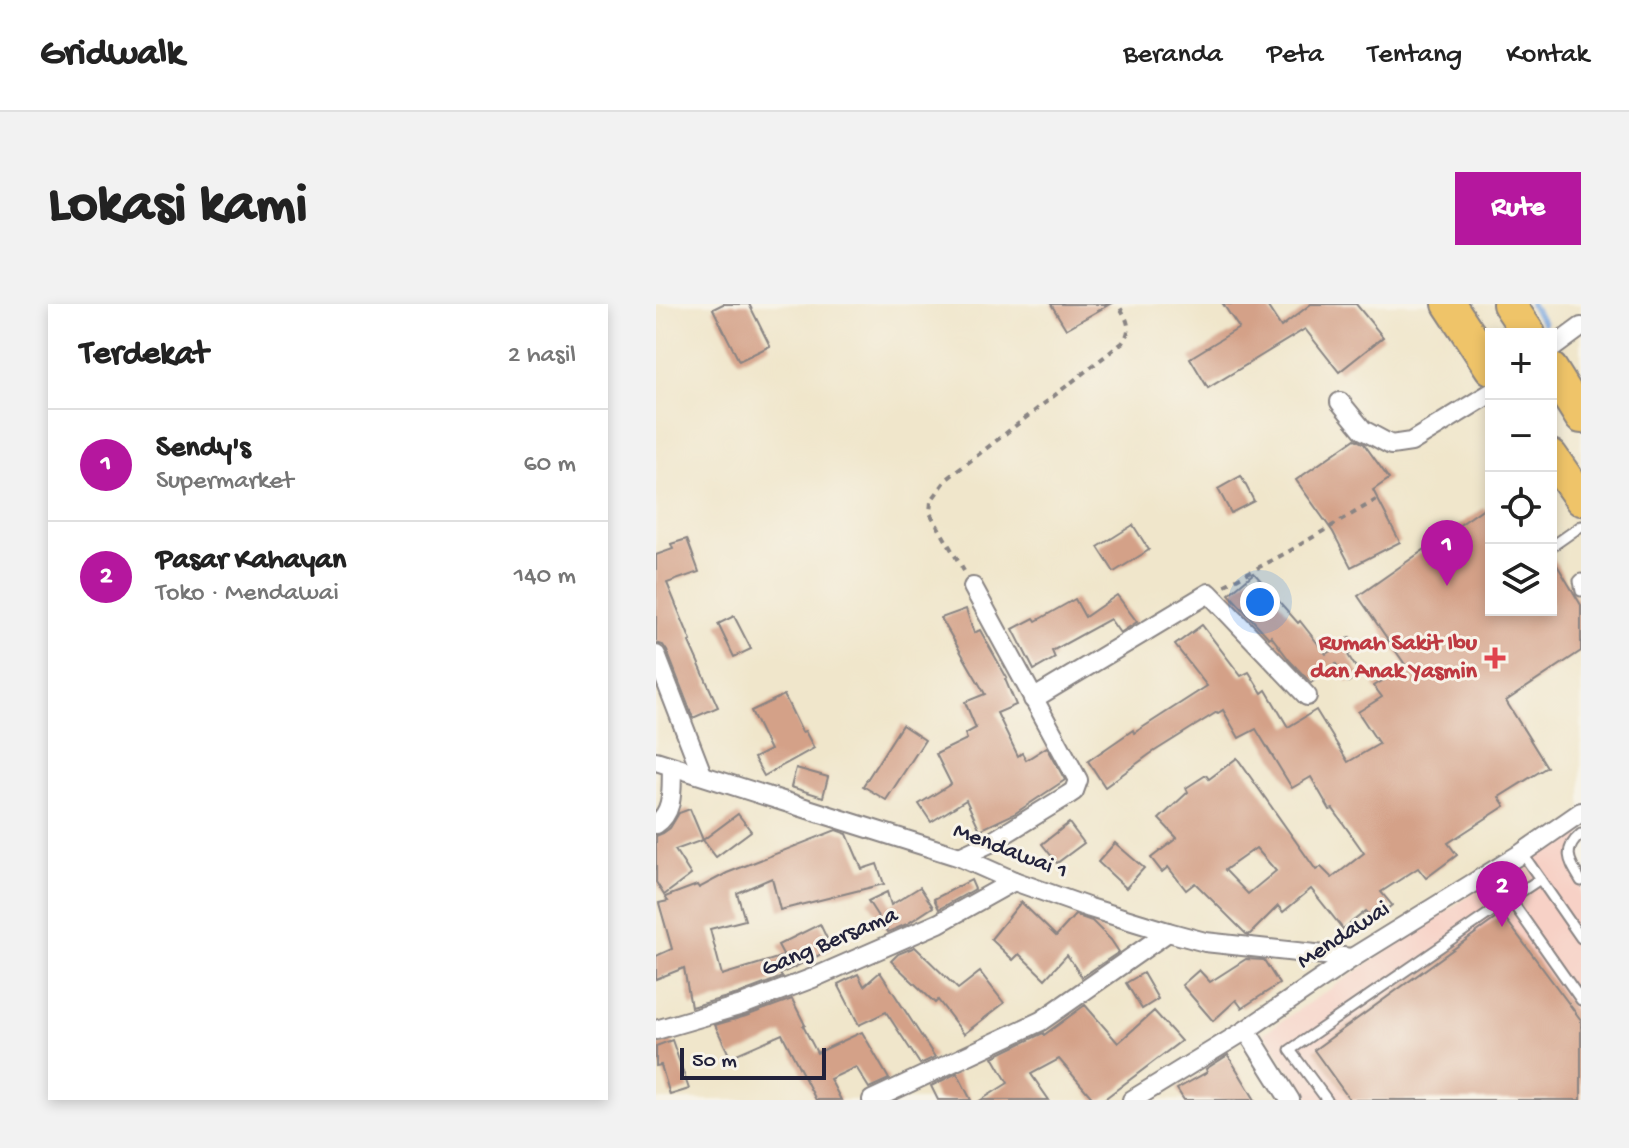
<!DOCTYPE html>
<html lang="id">
<meta charset="utf-8">
<style>
body{margin:0;font-family:"Gochi Hand",sans-serif;background:#f2f2f2;color:#222}
.controls{position:absolute;right:24px;top:24px;display:grid;overflow:hidden;border-radius:0px;box-shadow:0 4px 12px #0003}
.controls button{width:72px;height:72px;display:grid;place-items:center;padding:0;border:0;border-bottom:2px solid #e0e0e0;background:#fff;color:#222;font:40px sans-serif}
.scale{position:absolute;left:24px;bottom:20px;width:146px;box-sizing:border-box;padding-left:8px;border:4px solid #22223b;border-top:0;font-size:22px;line-height:28px;white-space:nowrap;color:#22223b;-webkit-text-stroke:6px #f7f3e8;paint-order:stroke}
.you{position:absolute;left:604px;top:298px;width:28px;height:28px;margin:-20px;border:6px solid #fff;border-radius:50%;background:#1a73e8;box-shadow:0 0 0 12px #1a73e833}
.badge{display:grid;place-items:center;width:52px;height:52px;border-radius:50%;background:#b5179e;color:#fff;font-size:26px;font-weight:700}
.pin{position:absolute;translate:-50% -66px;filter:drop-shadow(0 2px 4px #0008)}
.pin::after{content:'';position:absolute;top:42px;width:28px;height:24px;background:inherit;clip-path:polygon(0 0,100% 0,50% 100%)}
.list{margin:0;padding:0;list-style:none}
h2{display:flex;justify-content:space-between;align-items:center;height:104px;margin:0;padding:0 32px;font-size:34px}
h2 small{font-size:26px;font-weight:400;color:#767676}
.list li{display:grid;grid-template-columns:52px 1fr auto;gap:24px;align-items:center;box-sizing:border-box;height:112px;padding:0 32px;border-top:2px solid #e0e0e0}
.list b{display:block;font-size:30px;white-space:nowrap}
.list p{margin:0;font-size:26px;white-space:nowrap;color:#767676}
.list em{font-size:26px;font-style:normal;color:#767676}
.icon{flex:none;width:44px;height:44px;fill:none;stroke:currentColor;stroke-width:2;stroke-linecap:round;stroke-linejoin:round}
.map{position:relative;flex:none;width:925px;height:796px;overflow:hidden;border-radius:0px}
header{display:flex;align-items:center;gap:48px;box-sizing:border-box;height:112px;padding:0 40px;background:#fff;border-bottom:2px solid #e0e0e0}
header strong{font-size:38px}
nav{display:flex;gap:44px;margin-inline-start:auto;font-size:28px}
.intro{display:flex;align-items:center;justify-content:space-between;box-sizing:border-box;height:192px;padding:0 48px}
h1{margin:0;font-size:56px}
.button{padding:20px 36px;border-radius:0px;background:#b5179e;color:#fff;font-size:28px;font-weight:700}
main{display:flex;gap:48px;padding:0 48px}
aside{flex:1;background:#fff;border-radius:0px;box-shadow:0 4px 12px #0003}
.map>svg:first-child{display:block}
</style>
<header>
<strong>Gridwalk</strong>
<nav><a>Beranda</a><a>Peta</a><a>Tentang</a><a>Kontak</a></nav>
</header>
<div class="intro"><h1>Lokasi kami</h1><a class="button">Rute</a></div>
<main>
<aside>
<h2>Terdekat<small>2 hasil</small></h2>
<ul class="list">
<li><span class="badge">1</span><div><b>Sendy's</b><p>Supermarket</p></div><em>60 m</em></li>
<li><span class="badge">2</span><div><b>Pasar Kahayan</b><p>Toko · Mendawai</p></div><em>140 m</em></li>
</ul>
</aside>
<div class="map">
<svg width="925" height="796" viewBox="0 0 925 796">
<rect width="100%" height="100%" fill="#f7f3e8"/>
<filter id="ink" filterUnits="userSpaceOnUse"><feTurbulence type="fractalNoise" baseFrequency=".0125" numOctaves="2"/><feDisplacementMap in="SourceGraphic" scale="16" xChannelSelector="R" yChannelSelector="G"/><feConvolveMatrix kernelMatrix="1 2 1 2 8 2 1 2 1" color-interpolation-filters="sRGB"/></filter>
<filter id="wash" filterUnits="userSpaceOnUse"><feTurbulence type="fractalNoise" baseFrequency=".006" numOctaves="4" result="noise"/><feDisplacementMap in="SourceGraphic" scale="32" xChannelSelector="R" yChannelSelector="G"/><feGaussianBlur stdDeviation="1.8" result="paint"/><feColorMatrix in="noise" values="0 0 0 0 0 0 0 0 0 0 0 0 0 0 0 0 0 1.4 0 .05"/><feComposite in="paint" operator="in"/></filter>
<g filter="url(#wash)">
<rect width="100%" height="100%" fill="#f0e6cb"/>
<polygon fill="#f7d1c6" points="925,517 925,796 654,796 608,729"/>
<g fill="none" stroke-linecap="round" stroke-linejoin="round">
<g stroke="#76a4de" stroke-width="6">
<polyline points="875,0 888,19"/>
<polyline points="911,54 925,76"/>
</g>
</g>
<g id="blocks">
<g fill="#d4a188" fill-rule="evenodd">
<polygon points="67,0 93,0 114,42 83,57 57,5"/>
<polygon points="395,0 454,0 410,25"/>
<polygon points="567,0 610,0 625,23 655,0 700,0 727,33 683,68 649,25 552,84 534,54 583,24"/>
<polygon points="699,135 708,140 733,175 717,186 744,238 695,263 677,228 640,176"/>
<polygon points="585,172 598,197 575,209 562,185"/>
<path d="M828,204L835,215V306H895V251L925,301V347L850,397L891,463L843,493L849,502L792,539L801,551L770,574L762,564L725,588L736,601L717,616L710,607L687,625L655,585L627,608L622,602L593,631L590,630L539,579L530,586L512,563L506,568L495,554L521,534L503,515L532,488L530,484L550,471L553,475L581,454L660,566L665,563L676,574L708,549L677,505L674,506L655,473L636,484L600,425L583,434L567,406L562,409L561,408L494,450L449,483L432,457L477,426L478,429L551,382L519,341L546,321L585,372L593,368L606,389L610,386L632,423L660,406L692,458L723,440L702,408L726,393L718,382L750,362L702,292ZM600,544L620,567L592,590L569,566Z"/>
<polygon points="477,221 493,246 458,268 442,243"/>
<polygon points="31,235 43,268 11,279 35,337 33,338 62,403 37,414 11,347 7,341 0,339 0,251 17,245 15,240"/>
<polygon points="598,269 642,319 644,317 670,350 694,333 702,343 692,351 704,370 692,378 680,360 655,379 634,357 615,332 613,334 573,290"/>
<polygon points="461,291 481,318 464,329 454,315 396,347 399,354 378,366 357,325 378,314 380,317 419,295 429,313"/>
<polygon points="310,305 318,329 324,326 351,374 349,375 360,401 341,409 362,452 366,449 370,456 391,443 409,476 358,510 324,526 310,496 275,518 263,500 295,480 280,450 311,435 309,430 320,424 309,398 329,390 285,314"/>
<polygon points="78,312 95,345 78,353 62,320"/>
<polygon points="128,391 146,428 149,427 158,444 108,472 98,454 114,446 95,407"/>
<polygon points="246,421 269,436 230,496 207,482"/>
<polygon points="140,464 172,473 167,493 135,483"/>
<polygon points="34,505 47,536 19,546 35,571 8,591 0,578 0,532 7,529 14,524 23,509"/>
<polygon points="82,510 95,527 60,553 47,536"/>
<polygon points="413,519 428,539 401,559 386,540"/>
<polygon points="180,526 191,530 206,565 221,560 228,580 124,606 116,574 81,589 89,616 54,625 66,671 128,652 122,641 164,620 176,645 124,670 126,673 82,690 35,703 28,664 0,675 0,652 16,645 3,599 12,597 9,593 41,581 43,584 71,569"/>
<polygon points="459,539 488,564 470,584 442,558"/>
<polygon points="315,576 319,585 283,605 278,595"/>
<polygon points="264,583 277,603 251,620 232,628 212,597 231,588 235,601"/>
<polygon points="365,598 400,632 419,611 436,617 455,636 463,648 426,673 411,651 389,675 363,650 357,656 335,635"/>
<polygon points="846,610 925,716 925,796 694,796 658,746"/>
<polygon points="259,643 302,685 324,668 348,699 308,730 282,696 279,699 235,657 242,650"/>
<polygon points="590,655 608,656 623,680 586,704 580,696 557,717 526,681 543,666 554,678"/>
<polygon points="224,668 279,753 277,754 264,760 230,708 203,721 182,680 202,670 208,682"/>
<polygon points="487,669 502,695 486,705 470,679"/>
<polygon points="136,695 149,721 147,722 161,749 206,728 233,775 213,784 200,763 174,775 185,796 160,796 126,730 74,753 59,721 90,712"/>
<polygon points="429,701 462,739 498,707 525,737 447,796 438,796 403,755 375,770 393,796 325,796 352,779 337,753 387,729 388,731"/>
<polygon points="16,736 33,785 14,791 5,761 0,762 0,742"/>
<polygon points="572,751 599,796 528,796 521,785 551,768 550,765"/>
<polygon points="301,769 315,796 282,796 275,782"/>
</g>
</g>
</g>
<g filter="url(#ink)">
<use href="#blocks" fill-opacity="0" stroke="#898483" stroke-width="2"/>
<g fill="none" stroke-linecap="round" stroke-linejoin="round">
<defs>
<g id="service">
<polyline points="895,243 925,222"/>
<polyline points="925,275 923,277 925,287"/>
<path d="M925,530C905,547 914,558 925,577"/>
<polyline points="866,549 925,634"/>
<polyline points="884,575 854,595 925,696"/>
<polyline points="671,796 634,746 854,595"/>
</g>
<g id="minor">
<polyline points="895,45 925,23"/>
<polyline points="684,98 707,126 735,141 755,138 835,89"/>
<polyline points="0,351 46,470"/>
<polyline points="377,395 553,289 651,392"/>
<polyline points="0,457 304,553 358,577 434,604 512,628 549,638 696,654"/>
<path d="M0,520C19,507 15,483 16,463"/>
<polyline points="304,553 334,539 412,491 418,487 422,476 317,283"/>
<polyline points="0,726 86,701 157,674 283,619 358,577"/>
<polyline points="590,726 634,796"/>
<polyline points="216,796 385,717 512,628"/>
<polyline points="476,796 590,726 696,654 866,549 925,508"/>
</g>
<g id="trunk">
<polyline points="793,0 835,64"/>
<polyline points="853,0 873,30"/>
<polyline points="895,65 925,113"/>
<polyline points="895,152 925,195"/>
</g>
</defs>
<use href="#service" stroke="#898483" stroke-width="13"/>
<use href="#minor" stroke="#898483" stroke-width="22"/>
<use href="#trunk" stroke="#898483" stroke-width="36"/>
<g stroke="#898483" stroke-width="4" stroke-dasharray="6 6" stroke-linecap="butt">
<path d="M308,267L274,209L275,197L291,175L466,39C478,24 470,14 462,0"/>
<polyline points="569,281 630,249 720,196"/>
</g>
<use href="#service" stroke="#fff" stroke-width="9"/>
<use href="#minor" stroke="#fff" stroke-width="18"/>
<use href="#trunk" stroke="#efc469" stroke-width="32"/>
</g>
</g>
<path fill="#e0444e" stroke="#f7f3e8" stroke-width="3" d="M835 342h8v8h8v8h-8v8h-8v-8h-8v-8h8z"/>
<g text-anchor="middle" dominant-baseline="central" stroke-width="6" stroke-linejoin="round" paint-order="stroke">
<g font-size="24" font-weight="bold" fill="#be3a42" stroke="#f7f3e8" text-anchor="end">
<text x="821" y="340">Rumah Sakit Ibu<tspan x="821" dy="28">dan Anak Yasmin</tspan></text>
</g>
<g font-size="24" fill="#22223b" stroke="#f7f3e8">
<text transform="translate(354 548) rotate(21)">Mendawai 1</text>
<text transform="translate(688 632) rotate(-33)">Mendawai</text>
<text transform="translate(174 639) rotate(-23)">Gang Bersama</text>
</g>
</g>
</svg>
<div class="controls">
<button>+</button>
<button>−</button>
<button><svg class="icon" aria-label="locate" viewBox="0 0 24 24"><circle cx="12" cy="12" r="6"/><path d="M12 2v4M12 18v4M2 12h4M18 12h4"/></svg></button>
<button><svg class="icon" aria-label="layers" viewBox="0 0 24 24"><path d="M12 4l9 5-9 5-9-5zM3 14l9 5 9-5"/></svg></button>
</div>
<div class="scale">50 m</div>
<div class="you"></div>
<div class="pin badge" style="left:791px;top:282px">1</div>
<div class="pin badge" style="left:846px;top:623px">2</div>
</div>
</main>
